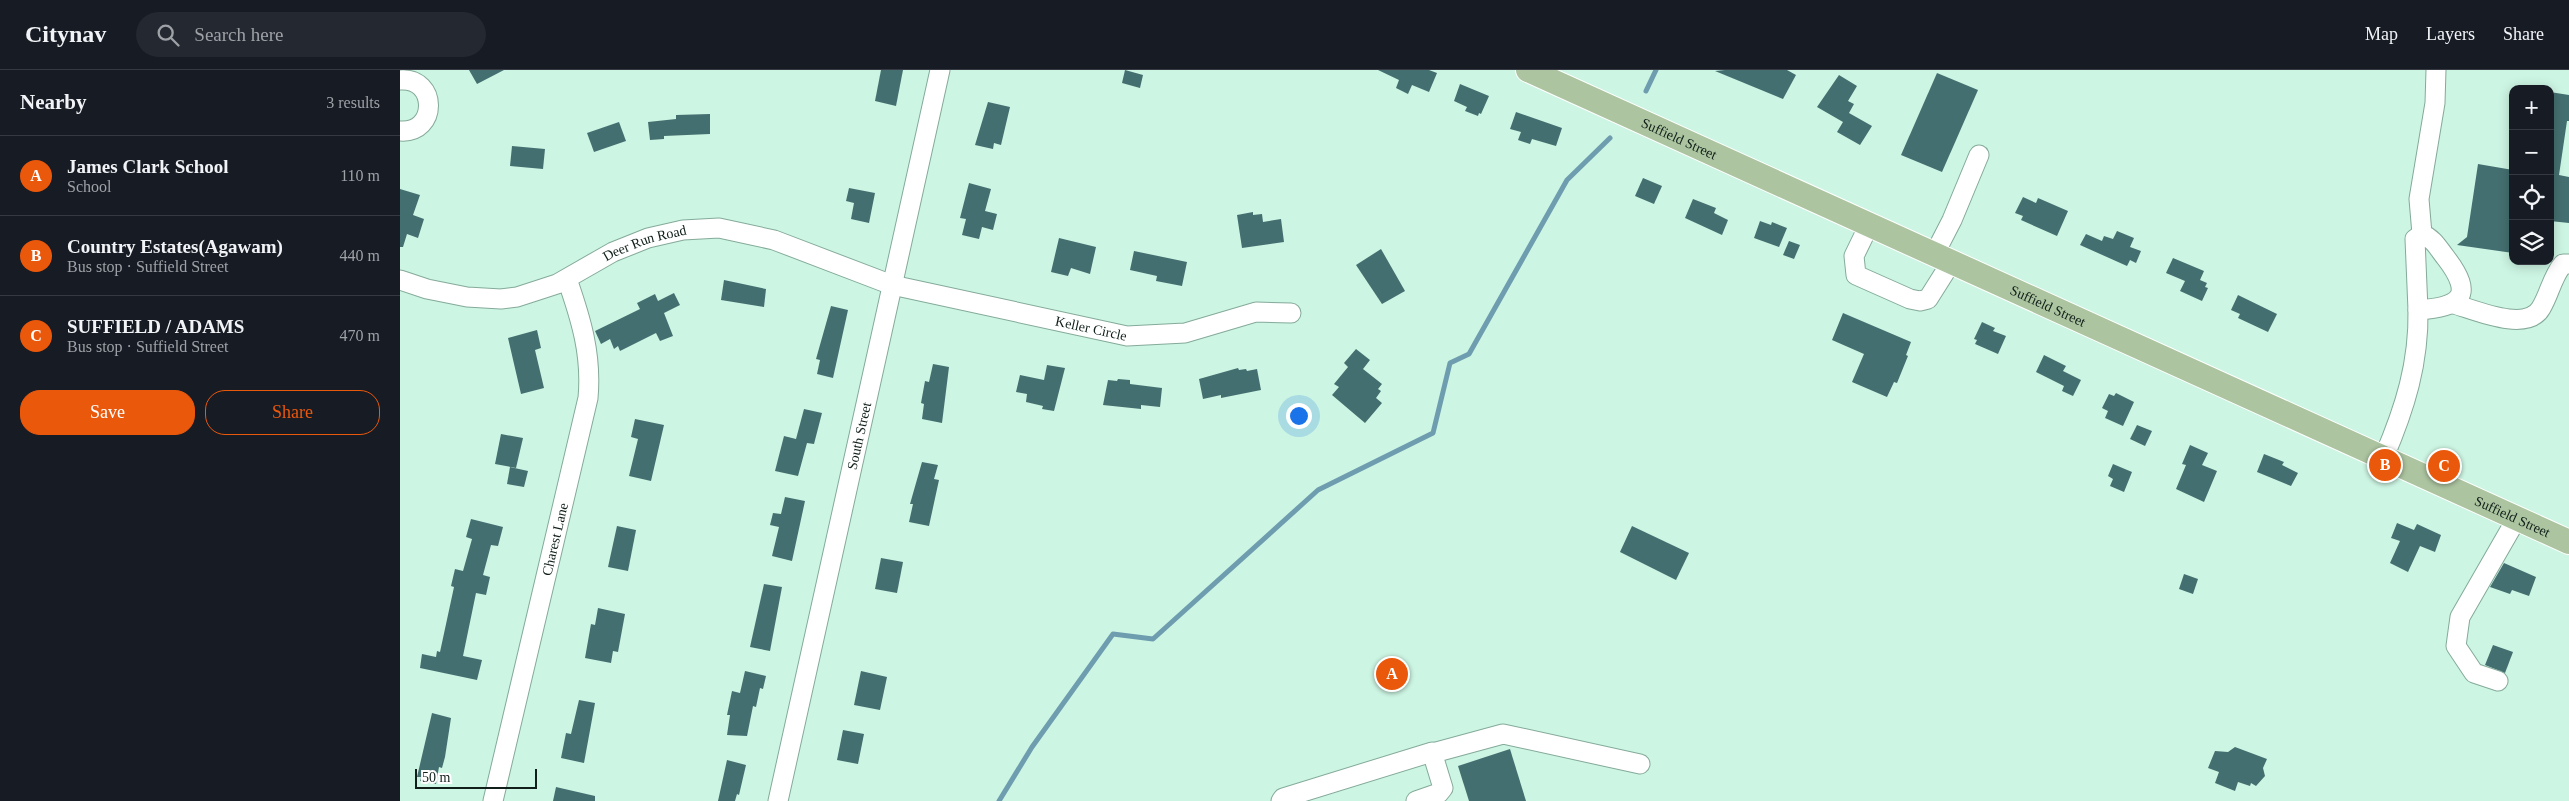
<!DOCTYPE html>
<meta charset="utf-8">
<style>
body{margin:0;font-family:"Times New Roman",serif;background:#242831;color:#f1f3f6}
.controls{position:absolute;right:15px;top:15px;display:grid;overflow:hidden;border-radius:10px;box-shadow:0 2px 12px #0003}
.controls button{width:45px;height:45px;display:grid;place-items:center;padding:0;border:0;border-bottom:1px solid #363941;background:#171b24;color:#f1f3f6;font:25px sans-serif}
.scale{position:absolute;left:15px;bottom:12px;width:122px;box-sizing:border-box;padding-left:5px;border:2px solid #101f19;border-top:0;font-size:14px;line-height:18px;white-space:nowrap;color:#101f19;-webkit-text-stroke:4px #fff;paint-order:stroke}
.you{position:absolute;left:898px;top:345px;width:18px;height:18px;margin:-12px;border:4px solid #fff;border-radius:50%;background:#1a73e8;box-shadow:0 0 0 8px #1a73e833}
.badge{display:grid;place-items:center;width:32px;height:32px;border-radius:50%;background:#ea580c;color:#fff;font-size:16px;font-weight:700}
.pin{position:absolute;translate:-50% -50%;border:2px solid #fff;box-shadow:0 1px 5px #0006}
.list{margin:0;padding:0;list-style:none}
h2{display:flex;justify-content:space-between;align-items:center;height:65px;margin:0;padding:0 20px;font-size:21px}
h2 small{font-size:16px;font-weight:400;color:#9ea1a6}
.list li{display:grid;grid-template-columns:32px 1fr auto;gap:15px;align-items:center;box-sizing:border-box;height:80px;padding:0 20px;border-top:1px solid #363941}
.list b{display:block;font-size:19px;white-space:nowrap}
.list p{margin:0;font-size:16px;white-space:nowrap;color:#9ea1a6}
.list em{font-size:16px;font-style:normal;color:#9ea1a6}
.actions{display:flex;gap:10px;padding:15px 20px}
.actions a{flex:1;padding:11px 0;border:1px solid #ea580c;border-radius:20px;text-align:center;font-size:18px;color:#ea580c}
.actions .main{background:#ea580c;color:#fff}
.icon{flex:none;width:28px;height:28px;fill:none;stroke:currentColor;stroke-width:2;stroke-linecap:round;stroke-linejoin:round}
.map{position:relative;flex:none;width:2169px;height:731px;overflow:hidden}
header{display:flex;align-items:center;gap:30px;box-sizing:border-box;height:70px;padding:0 25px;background:#171b24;border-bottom:1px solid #363941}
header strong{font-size:24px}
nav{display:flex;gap:28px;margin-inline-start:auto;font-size:18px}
.search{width:350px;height:45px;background:#242831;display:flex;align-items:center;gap:12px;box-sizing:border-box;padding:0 18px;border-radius:28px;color:#9ea1a6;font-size:19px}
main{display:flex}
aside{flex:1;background:#171b24}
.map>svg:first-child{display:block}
</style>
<header>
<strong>Citynav</strong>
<div class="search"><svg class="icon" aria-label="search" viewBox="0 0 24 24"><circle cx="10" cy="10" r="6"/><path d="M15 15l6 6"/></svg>Search here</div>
<nav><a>Map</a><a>Layers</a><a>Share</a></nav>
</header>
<main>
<aside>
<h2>Nearby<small>3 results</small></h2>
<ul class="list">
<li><span class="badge">A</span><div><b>James Clark School</b><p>School</p></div><em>110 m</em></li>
<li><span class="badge">B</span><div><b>Country Estates(Agawam)</b><p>Bus stop · Suffield Street</p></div><em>440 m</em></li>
<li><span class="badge">C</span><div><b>SUFFIELD / ADAMS</b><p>Bus stop · Suffield Street</p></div><em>470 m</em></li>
</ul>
<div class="actions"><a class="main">Save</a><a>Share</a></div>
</aside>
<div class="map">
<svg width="2169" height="731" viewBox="0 0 2169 731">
<rect width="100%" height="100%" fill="#cdf5e3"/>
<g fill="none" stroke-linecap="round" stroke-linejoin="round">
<g stroke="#6e9db0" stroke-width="5">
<polyline points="1246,21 1256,0"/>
<polyline points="599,731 632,677 713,564 753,569 918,420 1033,363 1050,293 1069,284 1167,110 1210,68"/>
</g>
</g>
<g fill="#446f70">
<polygon points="69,0 104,0 77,14"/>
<polygon points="481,0 503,0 496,36 475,31"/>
<polygon points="725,0 743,5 740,18 722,13"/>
<polygon points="978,0 1029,0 1037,3 1029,22 1012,15 1008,24 996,18 999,10"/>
<polygon points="1325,0 1387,0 1396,5 1383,29 1315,1"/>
<polygon points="1537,3 1578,20 1542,102 1501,85"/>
<polygon points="1439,5 1457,16 1448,31 1454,34 1449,43 1472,56 1460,75 1437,62 1443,52 1417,37"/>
<polygon points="1060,14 1089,26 1081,44 1079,43 1078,46 1065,41 1067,37 1054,31"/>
<polygon points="2150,22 2169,25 2169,51 2167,51 2159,105 2169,107 2169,153 2150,151"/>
<polygon points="588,32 610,37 601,75 594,73 593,79 575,75"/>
<polygon points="1116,42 1162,58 1156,76 1132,69 1130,74 1118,70 1121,62 1110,59"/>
<polygon points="310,44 310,64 264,66 264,69 250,70 248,52 276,49 276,45"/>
<polygon points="219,52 226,71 194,82 187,63"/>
<polygon points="112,76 145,79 143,99 110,96"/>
<polygon points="2078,94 2113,100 2113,183 2057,175 2067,167"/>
<polygon points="1243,108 1262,116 1254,134 1235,126"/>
<polygon points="569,113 591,119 585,141 597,144 593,160 582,157 579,169 562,165 566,149 560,148"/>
<polygon points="449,118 475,123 469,153 451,149 454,133 446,131"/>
<polygon points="0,119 20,125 13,145 24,149 18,168 7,164 3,177 0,177"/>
<polygon points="1623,127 1636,133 1638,128 1668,141 1657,166 1621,150 1623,146 1615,143"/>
<polygon points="1293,129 1316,138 1314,143 1328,150 1322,165 1285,148"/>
<polygon points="853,142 853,145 862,144 863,152 881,149 884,172 842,178 837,145"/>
<polygon points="1360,151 1371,155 1372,152 1387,158 1379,177 1354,168"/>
<polygon points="1717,161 1734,168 1730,177 1741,181 1736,193 1730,190 1727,196 1680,175 1686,164 1702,171 1704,166 1713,169"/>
<polygon points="659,168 696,177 690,204 671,198 668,206 651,202"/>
<polygon points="1389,171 1400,175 1394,189 1383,185"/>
<polygon points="981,179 1005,221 982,234 956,195"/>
<polygon points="734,181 787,192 782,216 756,211 757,206 730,200"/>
<polygon points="1773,188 1804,201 1800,210 1807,213 1805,217 1808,218 1802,231 1780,221 1785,211 1766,203"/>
<polygon points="324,210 366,219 364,237 321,230"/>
<polygon points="274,223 280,235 264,243 273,266 260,271 256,263 220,281 218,276 214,279 210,269 201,274 195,261 240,239 237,233 255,224 258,231"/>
<polygon points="1838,225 1877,244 1868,262 1838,248 1840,244 1831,240"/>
<polygon points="431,236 448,240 433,308 417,304 420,290 416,289"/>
<polygon points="1443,243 1511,272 1506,285 1508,286 1497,313 1494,312 1487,327 1452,312 1464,284 1432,270"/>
<polygon points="1582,252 1595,258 1593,261 1606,266 1598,284 1575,274 1577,270 1574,269"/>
<polygon points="137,260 141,278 135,280 144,318 121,324 108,268"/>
<polygon points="956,279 970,290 963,299 982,314 978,319 981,321 976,328 982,333 965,353 932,325 939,317 934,314 948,297 944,293"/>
<polygon points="1644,285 1666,296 1663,301 1681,310 1673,326 1662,321 1664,316 1636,302"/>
<polygon points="533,294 549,297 542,353 522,349 524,334 521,333 525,311 529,312"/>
<polygon points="647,295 665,298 654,341 642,339 643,336 626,332 627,324 616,322 620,305 644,310"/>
<polygon points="838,298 839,300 846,299 847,301 857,299 861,320 821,328 821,325 803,329 799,309"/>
<polygon points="718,309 730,310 730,314 762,318 760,337 741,335 741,339 703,335 708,310 717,311"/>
<polygon points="1716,323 1734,332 1723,356 1705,348 1708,341 1702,338 1709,324 1714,326"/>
<polygon points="404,339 422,343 414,374 407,373 398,406 375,401 384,366 396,369"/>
<polygon points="235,349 264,355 251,411 229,406 238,369 231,367"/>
<polygon points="1737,355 1752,361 1745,376 1730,369"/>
<polygon points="101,364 123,368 116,398 95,394"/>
<polygon points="1790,375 1808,383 1802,395 1817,401 1804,432 1776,419 1786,395 1782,394"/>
<polygon points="1864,384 1884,392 1882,395 1898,403 1891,416 1857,402"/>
<polygon points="522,392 538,395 534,409 539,410 529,456 509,452 513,434 510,434"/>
<polygon points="1713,394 1732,402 1724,422 1710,416 1713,409 1708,406"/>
<polygon points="110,397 128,401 124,417 107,414"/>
<polygon points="385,427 405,431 392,491 372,486 379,457 370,455 373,443 381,444"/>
<polygon points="71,449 103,457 98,476 91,475 83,505 90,507 86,525 76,523 63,586 82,590 77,610 20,598 22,584 36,587 37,581 40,582 54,517 51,516 55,499 63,501 72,469 66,467"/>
<polygon points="1997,453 2014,460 2017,454 2041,465 2035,482 2020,476 2008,502 1990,493 2000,471 1991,468"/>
<polygon points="217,456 236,460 228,501 208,497"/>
<polygon points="1232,456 1289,483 1276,510 1220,482"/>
<polygon points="481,488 503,492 497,523 475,519"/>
<polygon points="2104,493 2136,507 2129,526 2112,520 2110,524 2090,517"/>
<polygon points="1784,504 1798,509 1793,524 1779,519"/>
<polygon points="364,514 382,517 370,581 350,577"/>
<polygon points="198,538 225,544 218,582 213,581 211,593 185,588 191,554 195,555"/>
<polygon points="2093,575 2113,582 2105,603 2085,595"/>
<polygon points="345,601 366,606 363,619 360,618 356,637 353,636 347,666 327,665 330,645 327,645 332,621 340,623"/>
<polygon points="461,601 487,607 480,640 454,635"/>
<polygon points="179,630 195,633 184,693 161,688 166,663 171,664"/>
<polygon points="32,643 51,648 45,687 42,698 39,697 36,714 20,711 21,707 17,707"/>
<polygon points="443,660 464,664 458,694 437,690"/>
<polygon points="1835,677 1867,689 1863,698 1865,706 1856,716 1851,713 1850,716 1838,712 1835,721 1815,713 1819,702 1808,698 1815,681 1828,682"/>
<polygon points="1110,679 1126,731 1069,731 1058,696"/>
<polygon points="327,690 346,695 339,725 337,724 335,731 318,731"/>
<polygon points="156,717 195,726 195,731 153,731"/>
</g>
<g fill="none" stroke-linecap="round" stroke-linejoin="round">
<defs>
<g id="minor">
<path d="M0,10C38,7 38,64 0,61"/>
<polyline points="1470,153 1454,186 1456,205 1510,229 1520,231 1528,229 1552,191"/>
<path d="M2022,164C2034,169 2038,178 2046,188C2075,226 2061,237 2018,240L2015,169Z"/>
<polyline points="2022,164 2019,129 2035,33 2036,0"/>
<polyline points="1535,183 1552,150 1579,85"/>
<path id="s1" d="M0,210L27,219L67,227L101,229L117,227L157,214L213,182L248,168L283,160L319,158L374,170L492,215L727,266L785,263L856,242L891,243"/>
<path d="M2054,234C2075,240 2127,263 2141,238C2150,223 2152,207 2163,194H2169"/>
<path d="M1984,387C2005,338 2019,293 2018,240"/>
<polyline points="2098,611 2074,603 2056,576 2060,547 2117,448"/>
<polyline points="1033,683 1103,664 1240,694"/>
<path id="s2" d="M93,731L188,328C192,285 181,249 167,209"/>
<path id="s3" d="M378,731L540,0"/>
<polyline points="881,731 883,728 1032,682 1043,718 1039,723 1016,731"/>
</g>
<g id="major">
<path id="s4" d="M1128,0L2169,472"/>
</g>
</defs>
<use href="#minor" stroke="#84aa9a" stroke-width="21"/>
<use href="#major" stroke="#fff" stroke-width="26"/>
<use href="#minor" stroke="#fff" stroke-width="19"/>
<use href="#major" stroke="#acc4a0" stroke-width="24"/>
</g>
<g text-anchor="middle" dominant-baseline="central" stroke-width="4" stroke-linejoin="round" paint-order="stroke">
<g font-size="14" fill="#101f19" stroke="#fff">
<text stroke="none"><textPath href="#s4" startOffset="166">Suffield Street</textPath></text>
<text stroke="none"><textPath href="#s1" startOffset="259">Deer Run Road</textPath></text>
<text stroke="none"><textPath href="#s4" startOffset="571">Suffield Street</textPath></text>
<text stroke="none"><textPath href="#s1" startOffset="722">Keller Circle</textPath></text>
<text stroke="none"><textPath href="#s3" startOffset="374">South Street</textPath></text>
<text stroke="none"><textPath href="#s4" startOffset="1081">Suffield Street</textPath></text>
<text stroke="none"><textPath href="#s2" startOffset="269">Charest Lane</textPath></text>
</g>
</g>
</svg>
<div class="controls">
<button>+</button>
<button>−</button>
<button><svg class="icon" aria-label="locate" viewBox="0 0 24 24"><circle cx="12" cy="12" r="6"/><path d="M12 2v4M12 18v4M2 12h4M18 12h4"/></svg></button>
<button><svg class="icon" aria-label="layers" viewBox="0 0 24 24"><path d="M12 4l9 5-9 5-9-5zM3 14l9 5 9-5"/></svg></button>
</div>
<div class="scale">50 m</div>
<div class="you"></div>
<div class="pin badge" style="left:992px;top:604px">A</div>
<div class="pin badge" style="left:1985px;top:395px">B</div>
<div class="pin badge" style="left:2044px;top:396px">C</div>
</div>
</main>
